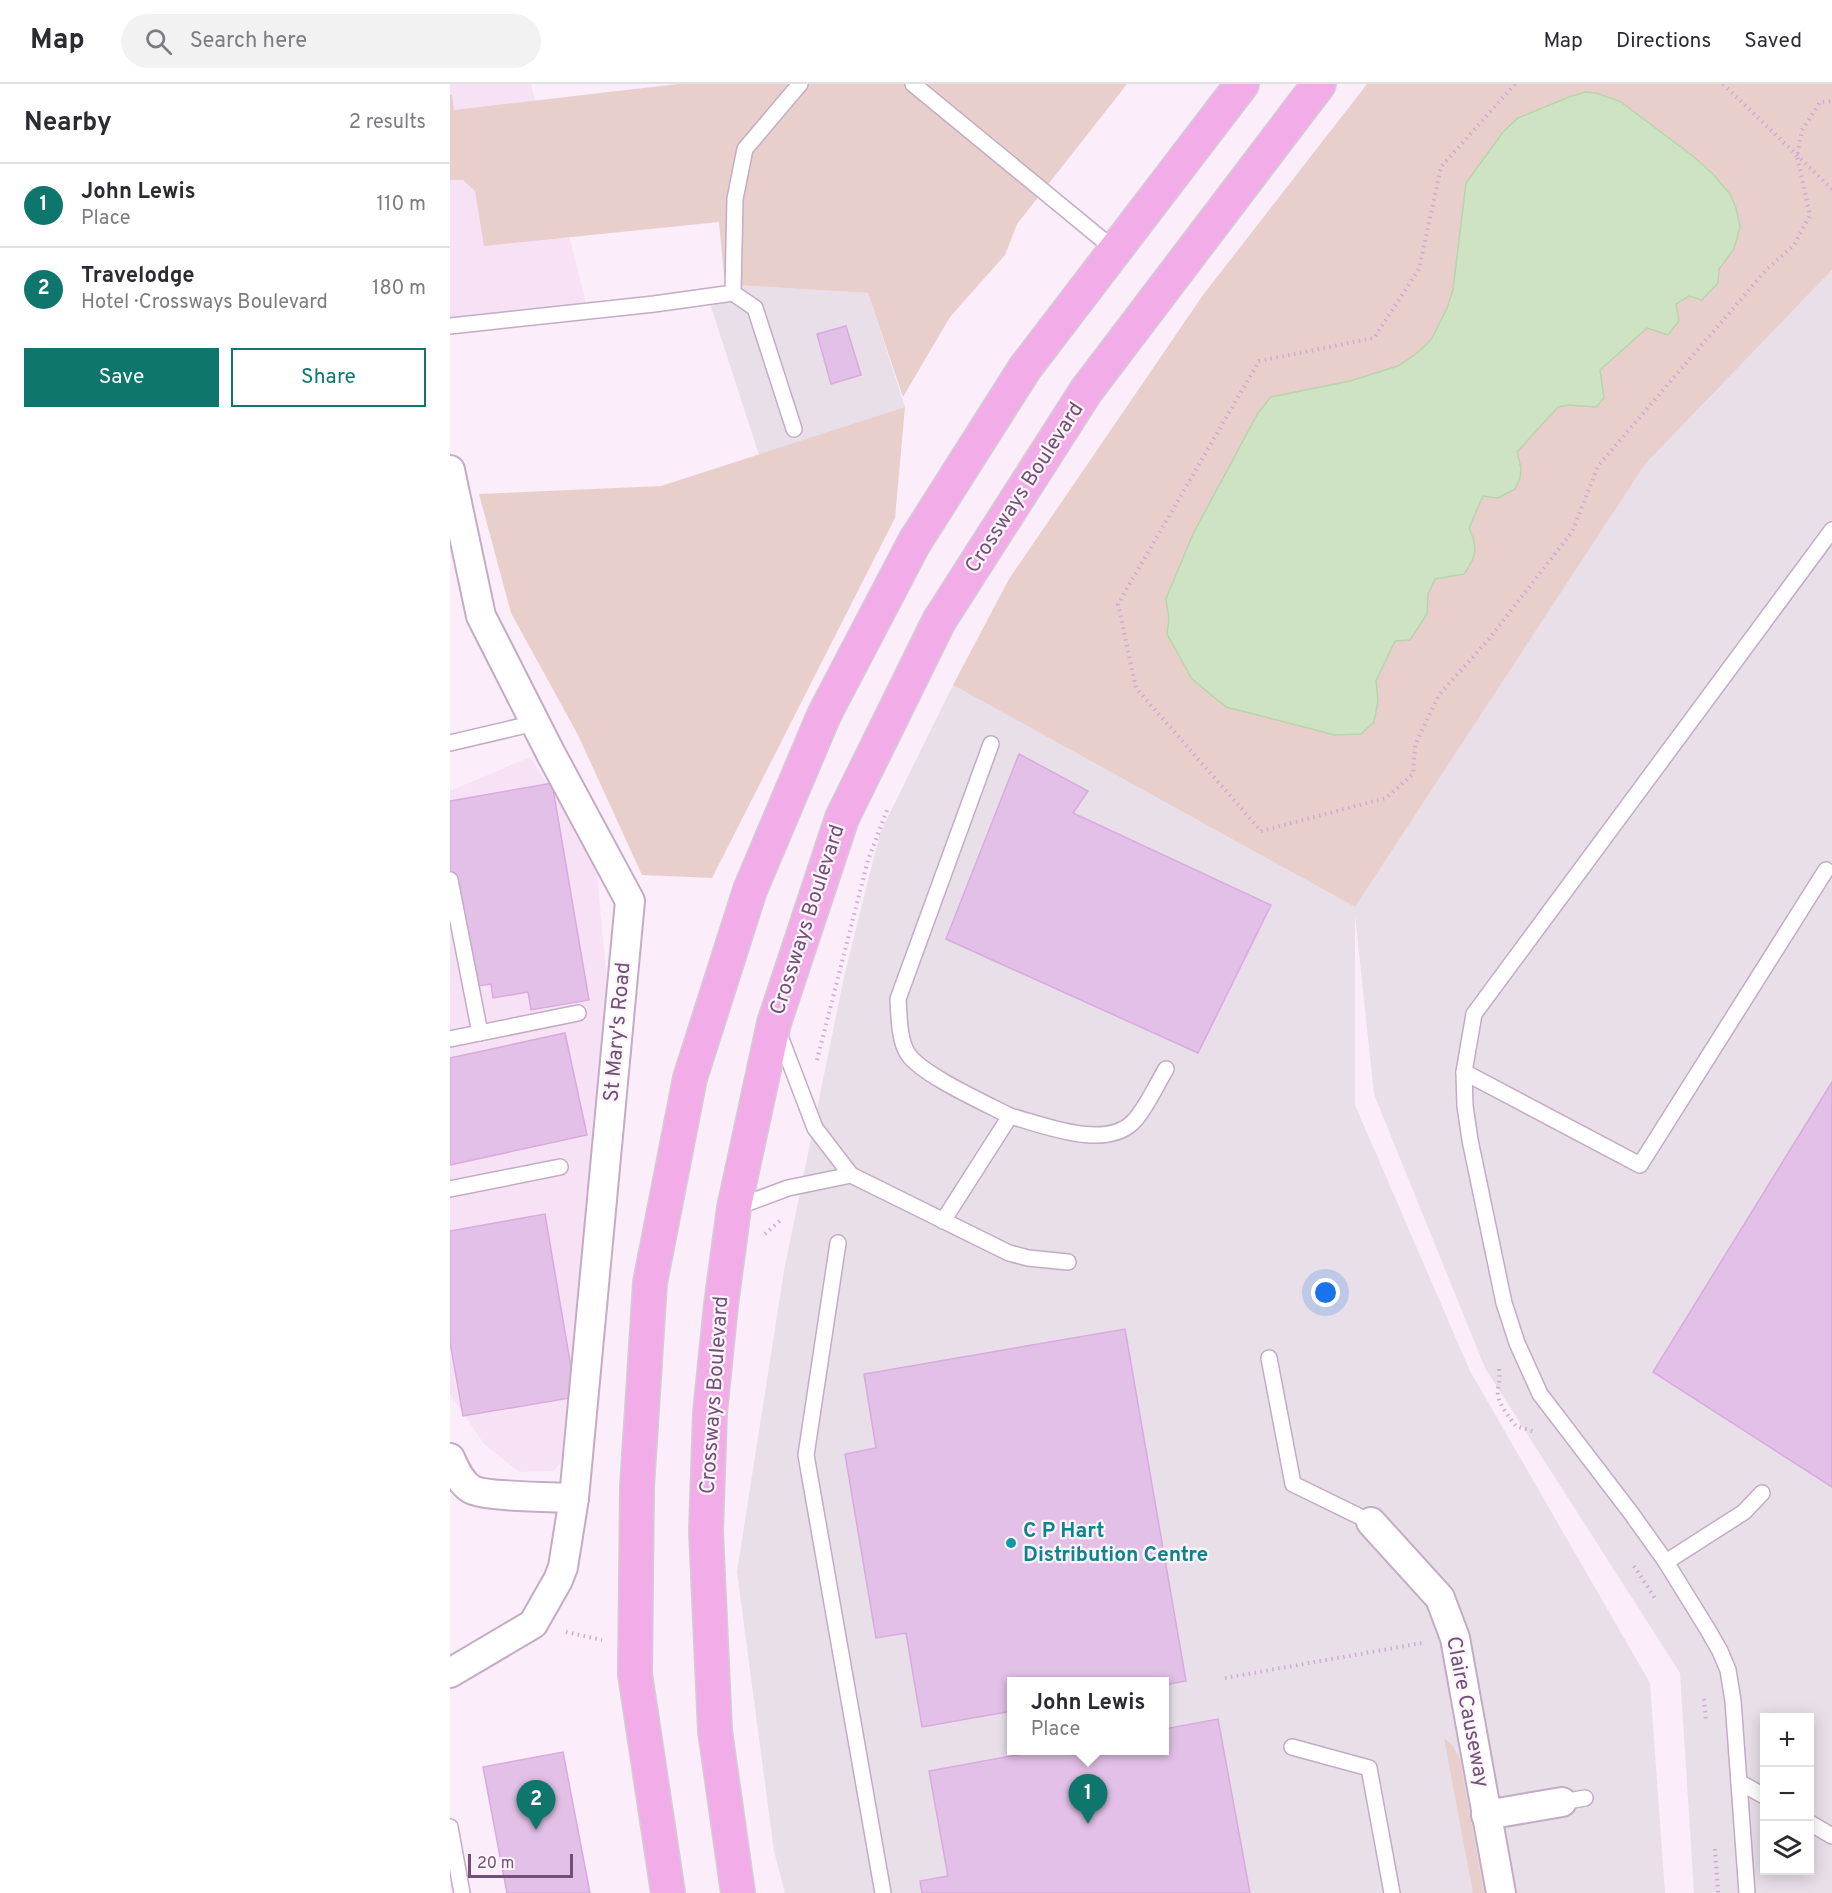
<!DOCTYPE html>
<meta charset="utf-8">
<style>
body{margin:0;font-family:Overpass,sans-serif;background:#f2f2f3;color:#2b2b33}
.controls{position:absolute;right:18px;bottom:18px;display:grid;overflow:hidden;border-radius:0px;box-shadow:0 3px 15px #0003}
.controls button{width:54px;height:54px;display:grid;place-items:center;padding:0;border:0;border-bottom:2px solid #e1e1e2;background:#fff;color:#2b2b33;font:30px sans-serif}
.scale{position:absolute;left:18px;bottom:15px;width:105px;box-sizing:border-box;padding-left:6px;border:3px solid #705175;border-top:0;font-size:16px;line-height:21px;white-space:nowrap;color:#705175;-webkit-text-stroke:4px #fef4fc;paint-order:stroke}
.you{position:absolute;left:876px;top:1209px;width:21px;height:21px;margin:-15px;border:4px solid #fff;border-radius:50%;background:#1a73e8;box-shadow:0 0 0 9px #1a73e833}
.badge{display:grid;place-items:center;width:39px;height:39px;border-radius:50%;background:#0f766e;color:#fff;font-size:20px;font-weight:700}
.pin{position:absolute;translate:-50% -50px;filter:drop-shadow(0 2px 3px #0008)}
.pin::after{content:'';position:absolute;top:32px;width:21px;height:18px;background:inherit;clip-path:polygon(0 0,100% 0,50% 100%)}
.popup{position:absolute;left:557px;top:1593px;width:162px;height:78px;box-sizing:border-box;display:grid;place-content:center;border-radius:0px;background:#fff;filter:drop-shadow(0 2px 4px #0005);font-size:20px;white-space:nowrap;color:#7c7c81}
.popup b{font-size:22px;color:#2b2b33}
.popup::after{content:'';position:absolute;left:50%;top:100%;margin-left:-12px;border:12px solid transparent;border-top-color:#fff}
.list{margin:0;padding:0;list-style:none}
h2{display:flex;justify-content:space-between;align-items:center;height:78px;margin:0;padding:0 24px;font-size:26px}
h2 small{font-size:20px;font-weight:400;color:#7c7c81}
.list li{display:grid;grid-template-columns:39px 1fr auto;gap:18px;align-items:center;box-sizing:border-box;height:84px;padding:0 24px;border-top:2px solid #e1e1e2}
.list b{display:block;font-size:22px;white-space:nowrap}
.list p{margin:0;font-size:20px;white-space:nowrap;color:#7c7c81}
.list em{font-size:20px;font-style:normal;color:#7c7c81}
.actions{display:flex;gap:12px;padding:18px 24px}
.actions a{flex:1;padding:14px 0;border:2px solid #0f766e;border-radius:0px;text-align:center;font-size:21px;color:#0f766e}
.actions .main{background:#0f766e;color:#fff}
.icon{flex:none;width:33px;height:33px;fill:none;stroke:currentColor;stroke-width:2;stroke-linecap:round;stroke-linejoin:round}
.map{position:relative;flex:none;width:1382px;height:1809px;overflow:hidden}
header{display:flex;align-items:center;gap:36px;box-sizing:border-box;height:84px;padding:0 30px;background:#fff;border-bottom:2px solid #e1e1e2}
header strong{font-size:28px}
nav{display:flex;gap:33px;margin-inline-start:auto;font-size:21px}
.search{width:420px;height:54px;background:#f2f2f3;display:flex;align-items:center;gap:15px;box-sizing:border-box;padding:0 21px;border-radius:33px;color:#7c7c81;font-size:22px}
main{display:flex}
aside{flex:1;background:#fff}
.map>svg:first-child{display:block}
</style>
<header>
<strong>Map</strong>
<div class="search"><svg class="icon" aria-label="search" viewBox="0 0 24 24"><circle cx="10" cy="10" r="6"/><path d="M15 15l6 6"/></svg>Search here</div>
<nav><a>Map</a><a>Directions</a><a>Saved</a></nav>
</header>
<main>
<aside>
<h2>Nearby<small>2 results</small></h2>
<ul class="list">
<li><span class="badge">1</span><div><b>John Lewis</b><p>Place</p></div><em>110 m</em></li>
<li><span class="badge">2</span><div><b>Travelodge</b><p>Hotel · Crossways Boulevard</p></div><em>180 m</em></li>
</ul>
<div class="actions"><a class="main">Save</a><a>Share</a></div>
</aside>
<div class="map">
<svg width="1382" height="1809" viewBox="0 0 1382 1809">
<rect width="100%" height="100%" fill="#fbedf9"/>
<g fill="#f7e2f5">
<polygon points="0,0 81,0 136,219 0,235"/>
<polygon points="80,673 145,770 160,928 125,1361 104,1387 69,1388 34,1360 0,1310 0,707"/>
</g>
<g fill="#e8dfe9" fill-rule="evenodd">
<path d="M1382,186V1809H1244L1230,1589L1035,1284L924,1010L905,831V1021L1020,1287L1200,1599L1215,1809H335L324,1767L287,1488L334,1187L394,893L430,749L503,601L905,823L1195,379ZM562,1598H714V1666H562ZM1314,1634H1360V1786H1314Z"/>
<polygon points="287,201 418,209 455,323 309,371 255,204"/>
</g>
<g fill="#e8cfcc">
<polygon points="228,0 677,0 567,140 555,171 500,233 453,313 418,209 287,201 274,192 269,138 34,162 25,107 13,96 0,96 0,11 2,11 4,26"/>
<polygon points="917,0 1382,0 1382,186 1195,380 905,823 503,601 559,495 753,211"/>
<polygon points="455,323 445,434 262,794 192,791 128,651 61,529 29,410 211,402"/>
<polygon points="994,1654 1003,1662 1010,1676 1034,1809 1023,1809"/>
</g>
<path fill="#cee3c3" stroke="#b8d4aa" stroke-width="1.5" d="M1135,8L1146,9L1171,18L1244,73L1262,89L1280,110L1286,124L1290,143L1284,165L1269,185L1268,199L1252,216L1239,212L1226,220L1229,237L1218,251L1197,244L1150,286L1154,314L1146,323L1118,321L1108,323L1067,368L1071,384L1070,394L1065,405L1048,414L1033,412L1019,444C1028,464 1027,472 1014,490L985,495L978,510L977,530L960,556L945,557L926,597L928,617L924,638L911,650L885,651L776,623L742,595L717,550L719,535L716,515L743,450L808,329L821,313L900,297L948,282L966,270L981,256L997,224L1003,206L1016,99L1053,48L1068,34L1119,13Z"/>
<g fill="#e3c0e7" stroke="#d9aadf" stroke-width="1.5">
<polygon points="396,242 411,291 381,300 367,250"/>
<polygon points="569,670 638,707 623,729 821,821 748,969 496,855"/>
<polygon points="102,699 139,916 81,926 78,908 43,914 41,900 15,904 0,818 0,717"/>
<polygon points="115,949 137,1051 0,1081 0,974"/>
<polygon points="1382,998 1382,1403 1203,1288"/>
<polygon points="95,1130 126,1313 13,1332 0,1258 0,1147"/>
<polygon points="675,1245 736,1597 714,1601 714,1598 562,1598 562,1627 472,1643 456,1549 426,1554 395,1370 426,1364 414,1290"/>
<polygon points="768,1635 800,1809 472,1809 470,1797 498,1792 479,1687 594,1666 714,1666 714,1645"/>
<polygon points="113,1668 140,1809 57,1809 33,1683"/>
</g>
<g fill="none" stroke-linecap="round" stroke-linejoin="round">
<defs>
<g id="lane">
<polyline points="463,0 665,166"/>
<polyline points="283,209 285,115 295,65 350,0"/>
<polyline points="0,242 204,220 283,209 305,224 344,345"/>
<polyline points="0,659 85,639"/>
<polyline points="0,796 30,949"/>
<polyline points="328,947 365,1044 401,1091 559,1169 578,1174 618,1178"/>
<polyline points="0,955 128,929"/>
<polyline points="1014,988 1190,1081 1376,786"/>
<path d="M560,1032C594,1041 656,1067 684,1037C695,1026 707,1000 716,985"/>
<polyline points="0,1105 110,1083"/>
<polyline points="284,1124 338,1104 401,1091"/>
<path d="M493,1137L560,1032C535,1019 472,991 458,970C449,957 449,931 448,915L541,660"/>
<polyline points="388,1159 356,1371 433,1809"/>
<polyline points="819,1274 843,1400 921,1438"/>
<polyline points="1216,1478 1294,1428 1312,1409"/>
<polyline points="842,1663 919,1684 942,1809"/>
<polyline points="1289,1698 1314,1712"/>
<polyline points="1112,1718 1135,1714"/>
<polyline points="1360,1739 1382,1752"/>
<polyline points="0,1743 12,1809"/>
<polyline points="1297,1809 1283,1617 1278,1586 1270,1567 1258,1546 1216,1478 1181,1429 1090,1310 1067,1259 1054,1219 1020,1056 1015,1022 1014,988 1024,930 1382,446"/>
</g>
<g id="street">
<polyline points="0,386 31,532 101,670 180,817 124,1414 113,1483 108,1496 83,1540 0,1589"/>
<path d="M0,1374C5,1385 10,1398 21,1405C34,1413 105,1413 124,1414"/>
<polyline points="921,1438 990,1514 1005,1554 1051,1809"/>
<polyline points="1036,1731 1112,1718"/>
</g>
<g id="primary">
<polyline points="218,1809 185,1590 187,1403 200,1199 240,994 300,806 374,631 464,459 575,284 792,0"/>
<polyline points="288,1809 265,1647 256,1447 260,1329 271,1221 284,1124 324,939 392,734 489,537 636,307 869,0"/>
</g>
</defs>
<use href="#lane" stroke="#c4abc6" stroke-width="18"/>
<use href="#street" stroke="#c4abc6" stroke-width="32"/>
<use href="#primary" stroke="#d4cbd6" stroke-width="36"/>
<g stroke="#cfaad3" stroke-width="4" stroke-dasharray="1.5 4.5" stroke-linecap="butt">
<polyline points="1065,0 991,83 969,185 924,254 809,277 668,520 686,604 811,747 936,714 963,690 965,661 989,611 1038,556 1122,448 1148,382 1316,186 1344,161 1360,131 1347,72 1352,46 1370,18 1382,17"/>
<polyline points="1273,0 1382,105"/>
<polyline points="367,976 418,776 437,726"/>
<polyline points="315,1150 332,1135"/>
<path d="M1049,1285C1051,1298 1047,1302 1048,1311C1049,1321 1060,1334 1066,1342L1085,1348"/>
<polyline points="1184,1482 1206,1516"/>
<polyline points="116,1548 152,1556"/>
<polyline points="775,1594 972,1559"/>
<polyline points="1254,1615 1256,1638"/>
<polyline points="1265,1765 1268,1809"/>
</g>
<use href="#lane" stroke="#fff" stroke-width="15"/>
<use href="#street" stroke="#fff" stroke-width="28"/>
<use href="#primary" stroke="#f2ade8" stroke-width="33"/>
</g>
<circle fill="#0f9aa8" stroke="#fef4fc" stroke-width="2" cx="561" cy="1459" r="6"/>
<g text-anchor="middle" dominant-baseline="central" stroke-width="4.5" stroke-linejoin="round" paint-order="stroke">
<g font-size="21" fill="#705175" stroke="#fef4fc">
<text transform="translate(575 404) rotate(-57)">Crossways Boulevard</text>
<text transform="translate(358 836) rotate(-72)">Crossways Boulevard</text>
<text transform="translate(168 948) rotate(-85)">St Mary's Road</text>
<text transform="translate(265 1311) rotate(-86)">Crossways Boulevard</text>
<text transform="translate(1017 1628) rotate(79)">Claire Causeway</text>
</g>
<g font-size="21" font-weight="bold" fill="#0d838f" stroke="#fef4fc" text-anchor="start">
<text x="573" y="1447">C P Hart<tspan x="573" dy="24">Distribution Centre</tspan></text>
</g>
</g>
</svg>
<div class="controls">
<button>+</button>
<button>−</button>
<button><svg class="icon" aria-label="layers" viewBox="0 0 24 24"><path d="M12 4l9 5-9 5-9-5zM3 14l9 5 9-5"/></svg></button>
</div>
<div class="scale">20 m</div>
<div class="you"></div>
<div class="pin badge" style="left:638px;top:1740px">1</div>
<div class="popup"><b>John Lewis</b>Place</div>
<div class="pin badge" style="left:86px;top:1746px">2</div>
</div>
</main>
